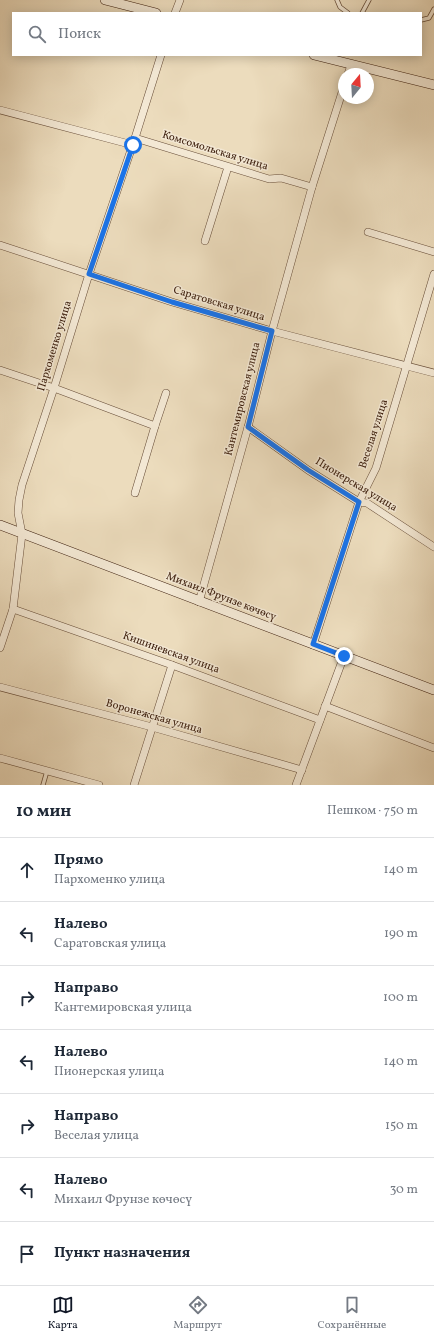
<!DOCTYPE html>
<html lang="ru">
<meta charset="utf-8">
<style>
body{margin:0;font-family:Vollkorn,serif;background:#f2f2f3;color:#1f2937}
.compass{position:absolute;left:338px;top:68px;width:36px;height:36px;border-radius:50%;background:#fff;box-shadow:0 2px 10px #0003;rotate:18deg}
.stop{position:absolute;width:12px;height:12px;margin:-9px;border:3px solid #1a73e8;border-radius:50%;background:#fff}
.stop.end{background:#1a73e8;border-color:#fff;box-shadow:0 1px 4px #0008}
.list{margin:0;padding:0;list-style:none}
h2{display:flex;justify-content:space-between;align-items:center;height:52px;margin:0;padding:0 16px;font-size:17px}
h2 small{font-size:13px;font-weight:400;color:#747a83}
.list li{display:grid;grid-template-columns:26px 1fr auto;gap:12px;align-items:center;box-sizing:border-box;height:64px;padding:0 16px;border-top:1px solid #e0e1e3}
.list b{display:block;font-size:15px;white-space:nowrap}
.list p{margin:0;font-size:13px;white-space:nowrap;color:#747a83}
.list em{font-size:13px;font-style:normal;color:#747a83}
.icon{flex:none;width:22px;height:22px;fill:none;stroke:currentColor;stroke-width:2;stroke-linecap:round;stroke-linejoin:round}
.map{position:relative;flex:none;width:434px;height:785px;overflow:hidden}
.search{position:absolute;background:#fff;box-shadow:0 2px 10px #0003;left:12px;right:12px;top:12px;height:44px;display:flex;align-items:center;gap:10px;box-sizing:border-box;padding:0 14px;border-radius:0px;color:#747a83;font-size:15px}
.sheet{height:500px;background:#fff}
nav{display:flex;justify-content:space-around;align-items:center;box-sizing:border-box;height:56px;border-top:1px solid #e0e1e3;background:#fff;font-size:11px;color:#747a83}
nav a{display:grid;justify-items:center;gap:2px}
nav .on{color:#111827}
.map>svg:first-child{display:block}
</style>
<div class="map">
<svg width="434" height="785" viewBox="0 0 434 785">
<rect width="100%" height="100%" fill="#ecdcbd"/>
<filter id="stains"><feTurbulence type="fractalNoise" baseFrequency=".005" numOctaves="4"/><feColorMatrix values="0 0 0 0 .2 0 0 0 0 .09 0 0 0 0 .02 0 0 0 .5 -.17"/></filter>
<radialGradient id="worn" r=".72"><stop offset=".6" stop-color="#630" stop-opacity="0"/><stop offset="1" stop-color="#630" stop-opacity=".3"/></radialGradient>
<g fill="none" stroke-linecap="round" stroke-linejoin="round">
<defs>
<g id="service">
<polyline points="337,0 340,7 348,13"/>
<polyline points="362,13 369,0"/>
<polyline points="421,20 429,18 434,9"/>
<polyline points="43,785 47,771"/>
</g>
<g id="minor">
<polyline points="175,13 180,0"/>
<polyline points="348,74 351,65"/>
<polyline points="0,110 133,145"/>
<polyline points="135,138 269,179 281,178 312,187"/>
<polyline points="368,232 434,252"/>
<polyline points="205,241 228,167"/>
<polyline points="0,245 172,302 272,331 434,373"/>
<polyline points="0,370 54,388 155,426"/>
<polyline points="248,427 308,470 359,502 367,503 434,547"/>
<polyline points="135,493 155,426 166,393"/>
<polyline points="199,602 248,427 272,331 312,187 344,86"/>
<polyline points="13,609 172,665 320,720"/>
<polyline points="313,645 359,502 376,468 434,274"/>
<polyline points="0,648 13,609 22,534 18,513 19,500 22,485 54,388 89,274 135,138 161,55"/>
<polyline points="0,687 152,727 302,770"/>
<polyline points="325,706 434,748"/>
<polyline points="0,758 99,785"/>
<polyline points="134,785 172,665"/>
<polyline points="296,785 344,656"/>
</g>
<g id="secondary">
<polyline points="105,0 156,13"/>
<polyline points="314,55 434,85"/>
<polyline points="0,525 434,690"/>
</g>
</defs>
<use href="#service" stroke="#674d38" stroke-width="5"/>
<use href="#minor" stroke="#674d38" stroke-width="8"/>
<use href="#secondary" stroke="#3b1d0c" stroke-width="10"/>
<use href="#service" stroke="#f3e8d4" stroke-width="3.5"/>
<use href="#minor" stroke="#f3e8d4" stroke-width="7"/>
<use href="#secondary" stroke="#f3e8d4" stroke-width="9"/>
</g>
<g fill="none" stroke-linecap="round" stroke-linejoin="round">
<polyline stroke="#1a73e8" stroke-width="5" points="133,145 89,274 172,302 272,331 248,427 308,470 359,502 313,644 344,656"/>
</g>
<g text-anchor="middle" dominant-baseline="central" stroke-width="3" stroke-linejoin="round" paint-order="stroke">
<g font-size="11" fill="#3b1d0c" stroke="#f3e8d4">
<text transform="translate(215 151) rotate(17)">Комсомольская улица</text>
<text transform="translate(219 304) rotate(17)">Саратовская улица</text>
<text transform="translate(55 346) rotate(-73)">Пархоменко улица</text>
<text transform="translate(243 399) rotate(-76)">Кантемировская улица</text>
<text transform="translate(374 434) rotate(-72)">Веселая улица</text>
<text transform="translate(356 485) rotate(31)">Пионерская улица</text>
<text transform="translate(221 597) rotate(21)">Михаил Фрунзе көчөсү</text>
<text transform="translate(171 653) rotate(20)">Кишиневская улица</text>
<text transform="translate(154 717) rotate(16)">Воронежская улица</text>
</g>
</g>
<rect width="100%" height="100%" filter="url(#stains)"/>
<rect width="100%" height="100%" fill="url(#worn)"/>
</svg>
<svg class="compass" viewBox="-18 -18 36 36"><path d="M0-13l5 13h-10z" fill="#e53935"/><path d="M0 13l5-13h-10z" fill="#747a83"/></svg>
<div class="stop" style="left:133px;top:145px"></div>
<div class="stop end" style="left:344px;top:656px"></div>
<div class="search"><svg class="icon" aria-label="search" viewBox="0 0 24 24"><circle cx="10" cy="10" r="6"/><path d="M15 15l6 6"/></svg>Поиск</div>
</div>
<section class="sheet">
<h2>10 мин<small>Пешком · 750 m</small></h2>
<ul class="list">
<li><svg class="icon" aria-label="ahead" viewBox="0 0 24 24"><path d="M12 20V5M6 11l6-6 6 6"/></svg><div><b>Прямо</b><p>Пархоменко улица</p></div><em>140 m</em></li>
<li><svg class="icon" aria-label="left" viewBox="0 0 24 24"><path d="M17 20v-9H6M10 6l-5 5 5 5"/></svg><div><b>Налево</b><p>Саратовская улица</p></div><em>190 m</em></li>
<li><svg class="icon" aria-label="right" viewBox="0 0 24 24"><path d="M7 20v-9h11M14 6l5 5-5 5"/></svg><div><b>Направо</b><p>Кантемировская улица</p></div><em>100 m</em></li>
<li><svg class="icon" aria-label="left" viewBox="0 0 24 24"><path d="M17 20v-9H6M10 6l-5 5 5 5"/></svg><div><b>Налево</b><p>Пионерская улица</p></div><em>140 m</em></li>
<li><svg class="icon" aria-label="right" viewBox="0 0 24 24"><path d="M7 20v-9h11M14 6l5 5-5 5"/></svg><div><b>Направо</b><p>Веселая улица</p></div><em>150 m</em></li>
<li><svg class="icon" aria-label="left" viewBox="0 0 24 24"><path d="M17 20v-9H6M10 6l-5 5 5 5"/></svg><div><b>Налево</b><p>Михаил Фрунзе көчөсү</p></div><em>30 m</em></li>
<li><svg class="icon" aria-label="arrive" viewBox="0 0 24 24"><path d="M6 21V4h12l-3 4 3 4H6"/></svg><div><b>Пункт назначения</b></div></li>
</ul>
</section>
<nav>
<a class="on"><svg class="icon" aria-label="map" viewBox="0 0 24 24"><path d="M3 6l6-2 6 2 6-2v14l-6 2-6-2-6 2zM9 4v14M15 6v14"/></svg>Карта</a>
<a><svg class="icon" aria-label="directions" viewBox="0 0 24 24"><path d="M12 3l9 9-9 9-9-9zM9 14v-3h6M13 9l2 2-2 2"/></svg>Маршрут</a>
<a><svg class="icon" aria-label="saved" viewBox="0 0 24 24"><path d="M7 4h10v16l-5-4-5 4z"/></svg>Сохранённые</a>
</nav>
